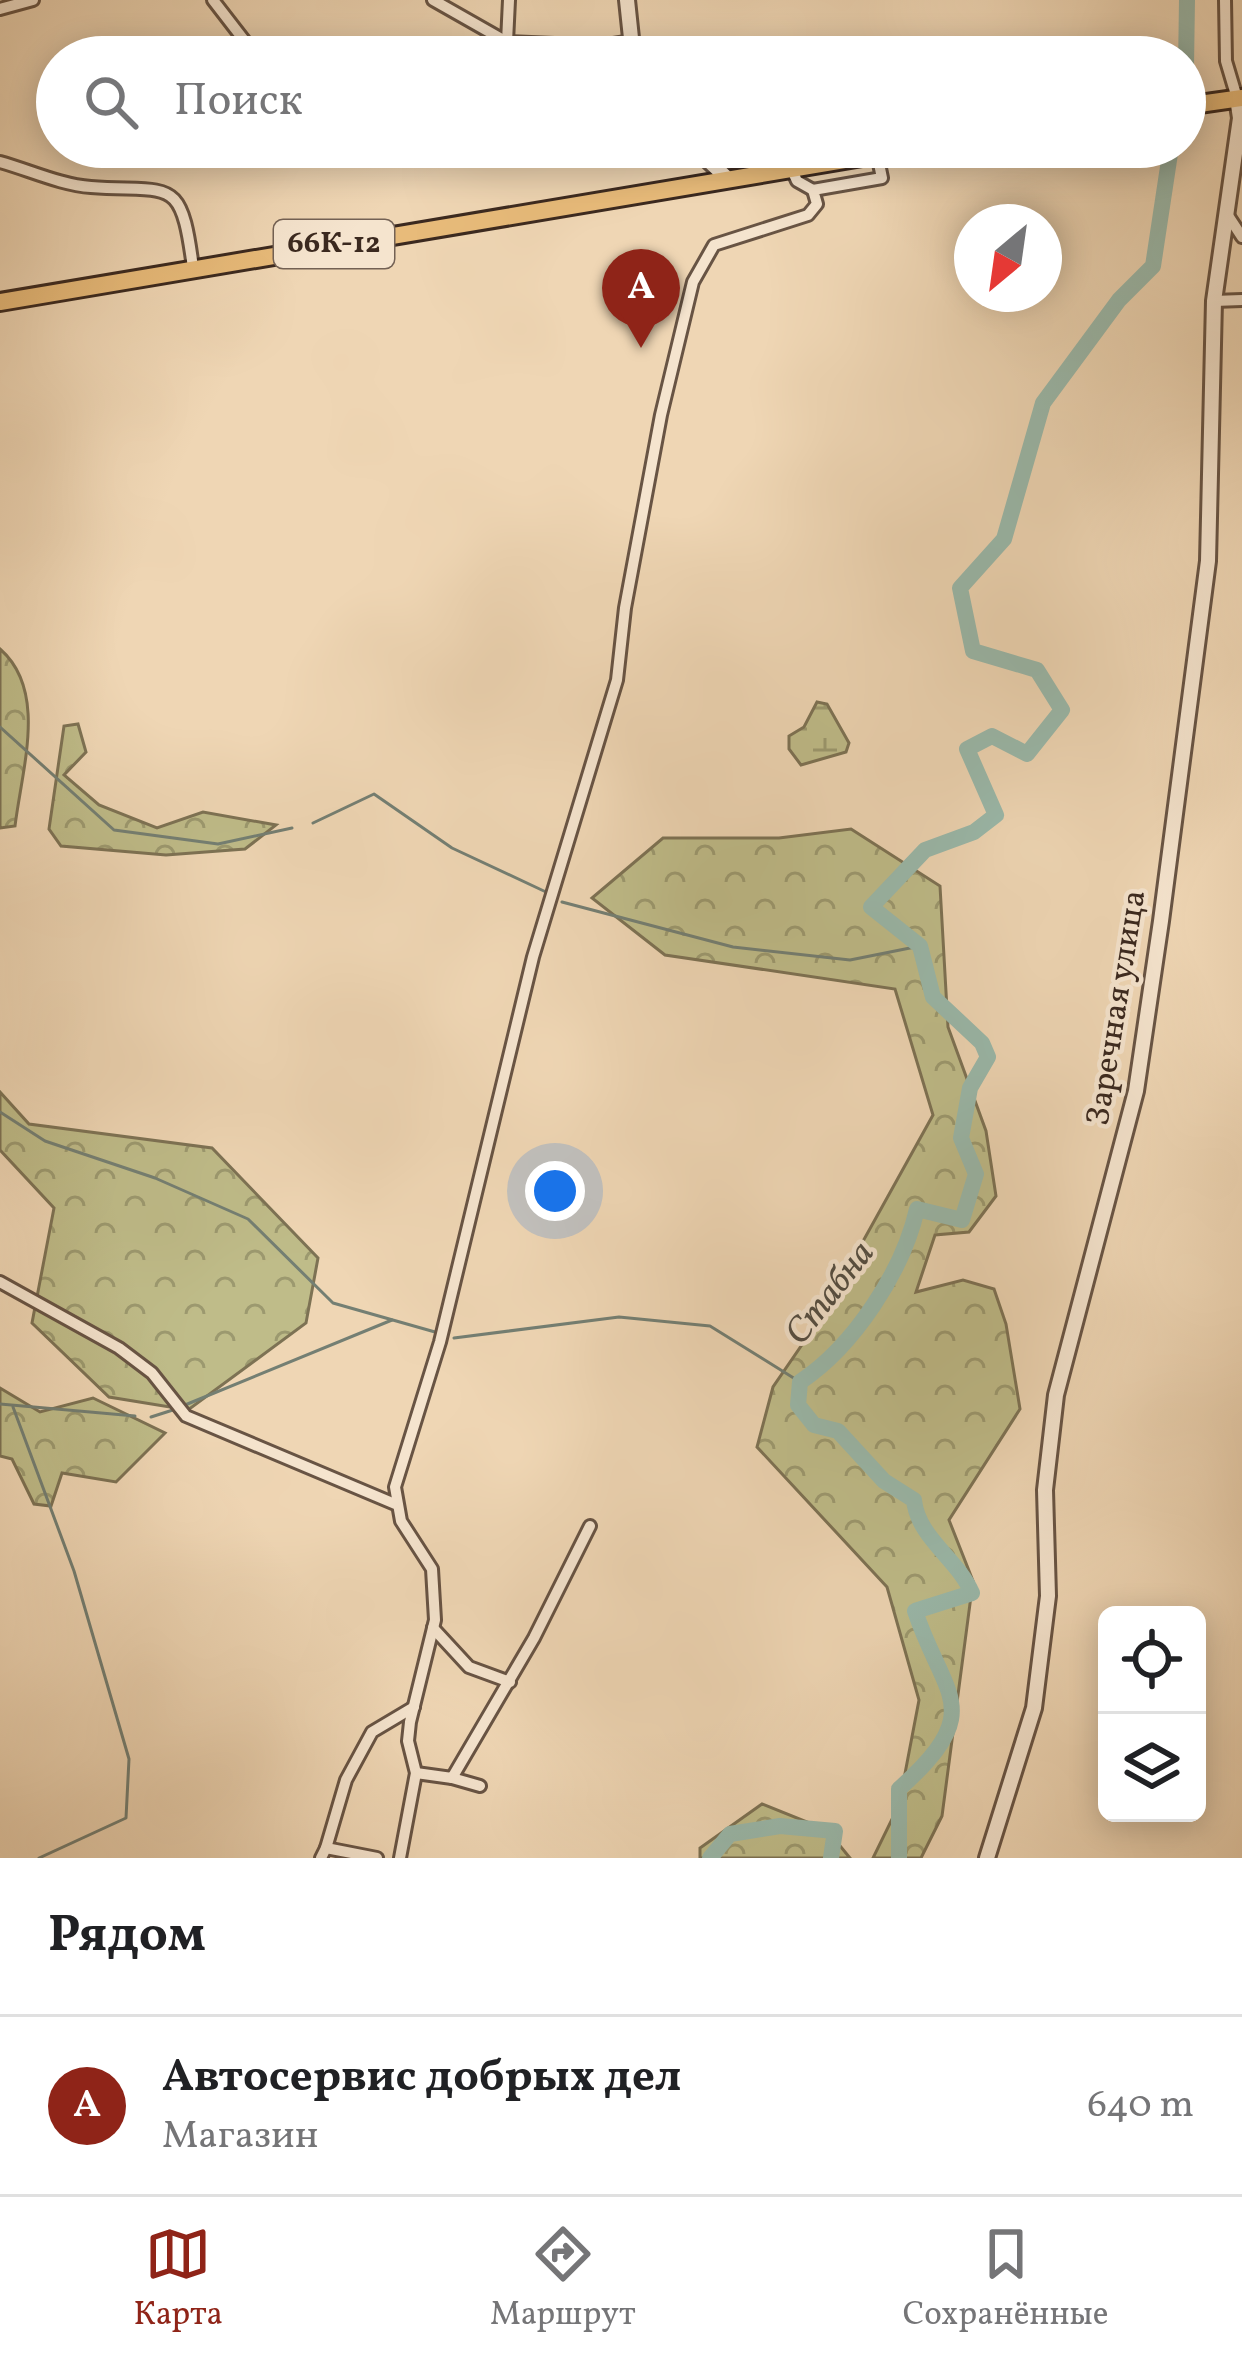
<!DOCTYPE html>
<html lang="ru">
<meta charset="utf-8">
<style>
body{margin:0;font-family:Vollkorn,serif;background:#f2f2f2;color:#202124}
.controls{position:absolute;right:36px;bottom:36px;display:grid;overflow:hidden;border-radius:18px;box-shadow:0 6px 30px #0003}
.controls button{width:108px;height:108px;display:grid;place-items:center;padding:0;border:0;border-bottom:3px solid #e0e0e0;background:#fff;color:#202124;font:60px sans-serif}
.compass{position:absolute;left:954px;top:204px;width:108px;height:108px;border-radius:50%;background:#fff;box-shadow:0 6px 30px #0003;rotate:209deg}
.you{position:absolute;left:555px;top:1191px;width:42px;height:42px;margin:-30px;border:9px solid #fff;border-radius:50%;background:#1a73e8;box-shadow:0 0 0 18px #1a73e833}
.badge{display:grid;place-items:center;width:78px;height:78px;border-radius:50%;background:#8f2418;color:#fff;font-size:39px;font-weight:700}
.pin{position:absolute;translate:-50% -99px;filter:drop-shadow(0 3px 6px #0008)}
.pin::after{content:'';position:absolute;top:63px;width:42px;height:36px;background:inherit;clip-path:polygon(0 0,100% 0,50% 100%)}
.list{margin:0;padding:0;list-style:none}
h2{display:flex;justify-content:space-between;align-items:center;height:156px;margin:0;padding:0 48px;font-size:51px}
h2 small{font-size:39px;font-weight:400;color:#757577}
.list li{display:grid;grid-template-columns:78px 1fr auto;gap:36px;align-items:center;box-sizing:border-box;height:180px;padding:0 48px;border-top:3px solid #e0e0e0}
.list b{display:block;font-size:45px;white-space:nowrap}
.list p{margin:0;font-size:39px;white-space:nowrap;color:#757577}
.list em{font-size:39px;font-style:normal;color:#757577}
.icon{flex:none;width:66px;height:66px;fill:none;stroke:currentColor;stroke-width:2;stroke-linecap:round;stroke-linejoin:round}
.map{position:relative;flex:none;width:1242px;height:1858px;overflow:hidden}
.search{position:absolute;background:#fff;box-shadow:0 6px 30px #0003;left:36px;right:36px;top:36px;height:132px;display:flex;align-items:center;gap:30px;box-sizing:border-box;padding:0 42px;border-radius:66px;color:#757577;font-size:45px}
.sheet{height:336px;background:#fff}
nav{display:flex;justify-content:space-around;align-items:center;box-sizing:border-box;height:168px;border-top:3px solid #e0e0e0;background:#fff;font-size:33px;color:#757577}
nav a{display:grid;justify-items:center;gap:6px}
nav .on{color:#8f2418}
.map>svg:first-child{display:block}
</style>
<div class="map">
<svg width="1242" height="1858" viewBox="0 0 1242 1858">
<defs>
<pattern id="forest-crowns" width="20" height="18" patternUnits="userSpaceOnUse" patternTransform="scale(3)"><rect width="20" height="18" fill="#bfbc89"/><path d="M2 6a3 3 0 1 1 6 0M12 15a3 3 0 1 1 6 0" fill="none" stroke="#9c996f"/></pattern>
<pattern id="wetland-marsh" width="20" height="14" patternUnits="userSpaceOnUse" patternTransform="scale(3)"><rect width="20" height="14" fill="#bfbc89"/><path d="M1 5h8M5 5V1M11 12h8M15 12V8" fill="none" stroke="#9c996f"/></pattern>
</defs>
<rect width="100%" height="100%" fill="#efd6b4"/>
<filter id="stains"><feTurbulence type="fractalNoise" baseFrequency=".00167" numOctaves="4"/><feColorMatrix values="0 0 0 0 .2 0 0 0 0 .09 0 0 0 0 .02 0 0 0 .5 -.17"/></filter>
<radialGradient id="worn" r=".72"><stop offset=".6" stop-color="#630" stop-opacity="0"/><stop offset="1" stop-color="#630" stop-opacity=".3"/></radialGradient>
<g fill="url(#forest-crowns)" stroke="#7d7254" stroke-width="3">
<path d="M0,649C48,691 22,768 15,826L0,828Z"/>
<polygon points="78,724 86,752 64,775 99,805 157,828 203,812 276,825 245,849 166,855 61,846 49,829 64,726"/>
<polygon points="851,829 940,886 948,1027 986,1131 996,1196 969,1232 935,1235 916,1292 963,1280 994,1289 1006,1324 1020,1409 949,1520 973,1581 942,1816 921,1858 873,1858 899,1805 919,1700 887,1587 757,1447 773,1387 821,1317 933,1115 895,989 665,955 592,898 663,838 779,838"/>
<polygon points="0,1092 29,1124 212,1148 318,1258 306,1323 188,1410 109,1397 32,1323 54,1208 0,1150"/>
<polygon points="0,1388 40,1412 93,1398 165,1433 116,1482 62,1473 51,1506 34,1504 12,1459 0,1456"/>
<polygon points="762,1804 827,1830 850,1858 700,1858 700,1848"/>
</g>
<polygon fill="url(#wetland-marsh)" stroke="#7d7254" stroke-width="3" points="817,702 827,704 849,743 846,752 801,765 789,749 789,736 804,727"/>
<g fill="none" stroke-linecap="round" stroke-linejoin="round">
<g stroke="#747f73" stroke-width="3">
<polyline points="0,727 114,830 218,844 292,828"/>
<polyline points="313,823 374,794 452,848 546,892"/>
<polyline points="562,902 733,947 850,960 920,946"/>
<polyline points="0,1112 45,1141 155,1178 248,1219 333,1303 435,1332"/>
<polyline points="454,1338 619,1317 710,1326 800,1382"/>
<polyline points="0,1404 135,1416"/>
<polyline points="185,1405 392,1320"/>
<polyline points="13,1407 74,1571 129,1759 126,1818 39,1858"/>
<polyline points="151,1417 176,1409"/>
</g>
<g stroke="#9ab9ab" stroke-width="16">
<polyline points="1186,67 1187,0"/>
<polyline points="710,1858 730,1834 780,1826 835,1831 831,1858"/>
<path d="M899,1858V1789C988,1709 944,1698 915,1611L972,1593C957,1558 918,1538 914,1500L884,1481L838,1431L814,1425L798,1405L800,1382C854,1346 903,1271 917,1209L962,1220L976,1174L961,1138L970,1088L988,1057L982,1043L933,997L920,946L871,907L925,850L974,832L996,815L967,749L992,736L1027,754L1062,710L1037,670L973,651L960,588L1004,539L1043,403L1119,300L1153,266L1171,147"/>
</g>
<defs>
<g id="minor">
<polyline points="213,0 257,57"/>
<polyline points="433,0 507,42 601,46 632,41"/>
<polyline points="1225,0 1226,61 1237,98"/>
<polyline points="0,9 33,0"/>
<polyline points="492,57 507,42 509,0"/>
<path d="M0,162C29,170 61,185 91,187C172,193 181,174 193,268"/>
<polyline points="791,168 797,181 813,190"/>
<polyline points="1227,214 1242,237"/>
<polyline points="1214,301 1242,300"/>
<polyline points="0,1282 119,1348 152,1373 186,1416 395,1504"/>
<polyline points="433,1628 469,1667 510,1682"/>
<polyline points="416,1773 452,1778 534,1638 590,1526"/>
<polyline points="452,1778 480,1786"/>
<polyline points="326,1848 346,1780 372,1732 414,1707"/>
<polyline points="321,1858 326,1848 377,1858"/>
<polyline points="400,1858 416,1773 408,1741 410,1722 435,1620 432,1569 401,1521 395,1487 440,1342 533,957 617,680 625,608 661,415 693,282 714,245 808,215 817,204 813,190 882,178 877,154"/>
</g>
<g id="tertiary">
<polyline points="627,0 633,57"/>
<polyline points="694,147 728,179"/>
<polyline points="987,1858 1034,1708 1048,1596 1045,1490 1056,1395 1136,1091 1161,921 1208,561 1214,301 1240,118 1237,98"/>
</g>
<g id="primary">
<polyline points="1185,106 1242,98"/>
<polyline points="0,302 922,147"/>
</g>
</defs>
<use href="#minor" stroke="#685444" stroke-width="16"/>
<use href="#tertiary" stroke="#685444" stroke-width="20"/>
<use href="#primary" stroke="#3b291f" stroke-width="22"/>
<use href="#minor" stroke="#f5e4ce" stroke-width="10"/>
<use href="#tertiary" stroke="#f5e4ce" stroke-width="14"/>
<use href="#primary" stroke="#e8bb7a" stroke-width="16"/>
</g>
<g text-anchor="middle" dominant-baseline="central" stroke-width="9" stroke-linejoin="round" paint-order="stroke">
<rect fill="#f5e4ce" stroke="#736154" stroke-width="3" x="274" y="220" width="120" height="48" rx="9"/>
<g font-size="30" font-weight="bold" fill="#3b291f">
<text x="334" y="244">66К-12</text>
</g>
<g font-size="33" fill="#3b291f" stroke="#f5e4ce">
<text transform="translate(1118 1008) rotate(-81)">Заречная улица</text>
</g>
<g font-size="36" font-style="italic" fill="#534d42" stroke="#f5e4ce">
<text transform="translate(831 1294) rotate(-52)">Стабна</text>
</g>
</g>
<rect width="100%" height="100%" filter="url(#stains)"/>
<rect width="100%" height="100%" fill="url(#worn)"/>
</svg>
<div class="controls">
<button><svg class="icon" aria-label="locate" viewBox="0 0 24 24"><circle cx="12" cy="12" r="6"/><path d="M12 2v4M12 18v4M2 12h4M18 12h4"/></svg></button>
<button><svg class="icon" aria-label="layers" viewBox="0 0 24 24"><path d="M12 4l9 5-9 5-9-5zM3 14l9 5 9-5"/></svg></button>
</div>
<svg class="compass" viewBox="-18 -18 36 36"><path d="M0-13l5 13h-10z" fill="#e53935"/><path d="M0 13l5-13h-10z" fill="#757577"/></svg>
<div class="you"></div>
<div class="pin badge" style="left:641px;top:348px">A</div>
<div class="search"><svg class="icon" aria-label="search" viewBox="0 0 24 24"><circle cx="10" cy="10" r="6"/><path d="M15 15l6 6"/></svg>Поиск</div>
</div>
<section class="sheet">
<h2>Рядом<small></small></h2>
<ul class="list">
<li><span class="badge">A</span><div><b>Автосервис добрых дел</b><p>Магазин</p></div><em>640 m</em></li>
</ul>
</section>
<nav>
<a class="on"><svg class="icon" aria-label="map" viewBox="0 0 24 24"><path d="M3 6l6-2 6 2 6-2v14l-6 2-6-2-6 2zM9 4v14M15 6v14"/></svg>Карта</a>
<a><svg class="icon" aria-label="directions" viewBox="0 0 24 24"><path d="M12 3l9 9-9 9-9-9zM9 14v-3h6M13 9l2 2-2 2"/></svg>Маршрут</a>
<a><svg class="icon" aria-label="saved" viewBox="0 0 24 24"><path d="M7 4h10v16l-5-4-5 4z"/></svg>Сохранённые</a>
</nav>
